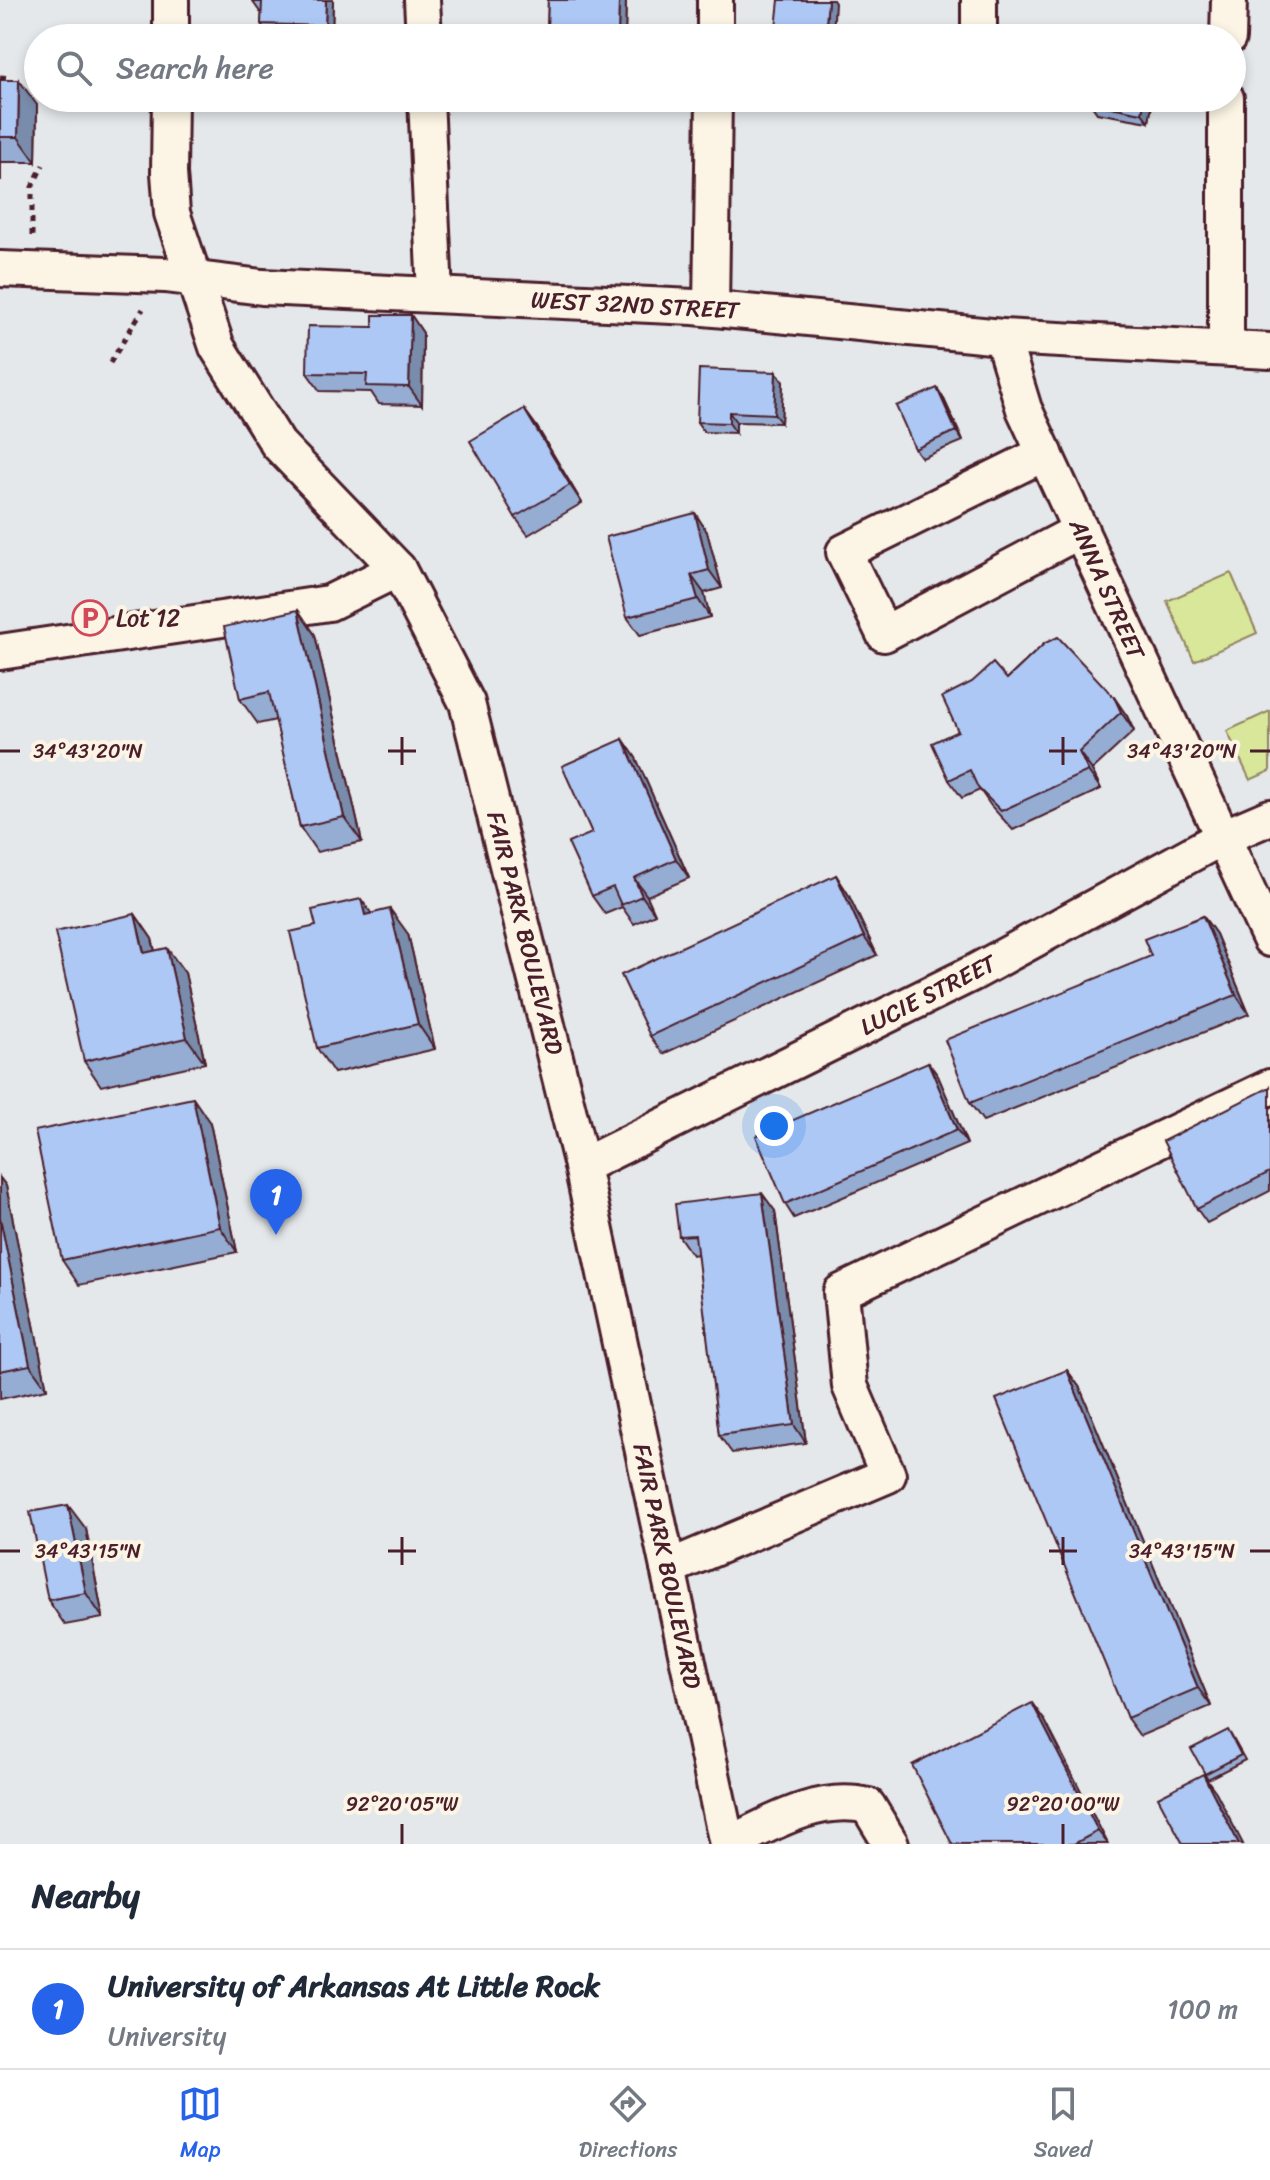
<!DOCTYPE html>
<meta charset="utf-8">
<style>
body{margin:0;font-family:Sriracha,sans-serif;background:#f2f2f3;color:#1f2937}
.you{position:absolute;left:774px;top:1126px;width:28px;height:28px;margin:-20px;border:6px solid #fff;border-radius:50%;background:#1a73e8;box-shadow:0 0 0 12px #1a73e833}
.badge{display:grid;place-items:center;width:52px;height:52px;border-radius:50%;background:#2563eb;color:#fff;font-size:26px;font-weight:700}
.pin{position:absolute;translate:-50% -66px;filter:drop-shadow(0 2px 4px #0008)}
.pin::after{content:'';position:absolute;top:42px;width:28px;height:24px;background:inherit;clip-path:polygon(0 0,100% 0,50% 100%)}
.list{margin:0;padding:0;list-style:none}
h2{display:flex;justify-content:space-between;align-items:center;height:104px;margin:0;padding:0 32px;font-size:34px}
h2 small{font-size:26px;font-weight:400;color:#747a83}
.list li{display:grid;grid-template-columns:52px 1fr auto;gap:24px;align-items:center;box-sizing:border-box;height:120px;padding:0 32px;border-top:2px solid #e0e1e3}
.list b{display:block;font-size:30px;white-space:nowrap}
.list p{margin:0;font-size:26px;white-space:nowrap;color:#747a83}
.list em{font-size:26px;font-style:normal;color:#747a83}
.icon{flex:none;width:44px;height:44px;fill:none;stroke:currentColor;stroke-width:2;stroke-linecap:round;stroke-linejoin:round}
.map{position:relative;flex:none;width:1270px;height:1844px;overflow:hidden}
.search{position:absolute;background:#fff;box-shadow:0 4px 12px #0003;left:24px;right:24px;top:24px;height:88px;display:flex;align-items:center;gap:20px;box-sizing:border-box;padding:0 28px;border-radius:44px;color:#747a83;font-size:30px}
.sheet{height:224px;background:#fff}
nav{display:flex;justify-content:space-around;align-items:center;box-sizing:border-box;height:112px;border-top:2px solid #e0e1e3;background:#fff;font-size:22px;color:#747a83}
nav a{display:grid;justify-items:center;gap:4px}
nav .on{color:#2563eb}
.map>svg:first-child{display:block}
</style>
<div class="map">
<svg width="1270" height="1844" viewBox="0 0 1270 1844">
<rect width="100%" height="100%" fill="#e4e8ea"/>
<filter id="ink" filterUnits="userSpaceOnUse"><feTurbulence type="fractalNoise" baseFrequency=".0125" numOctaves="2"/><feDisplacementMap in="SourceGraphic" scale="16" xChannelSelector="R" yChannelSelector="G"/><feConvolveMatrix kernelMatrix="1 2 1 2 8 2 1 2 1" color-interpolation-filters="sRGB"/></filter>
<g filter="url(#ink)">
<g fill="#d9e79a" stroke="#928362" stroke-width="2">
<polygon points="1231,573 1257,633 1194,661 1167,601"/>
<polygon points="1270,711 1270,771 1250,780 1227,731"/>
</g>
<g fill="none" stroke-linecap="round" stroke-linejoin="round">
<defs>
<g id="minor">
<polyline points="422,0 424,38"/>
<polyline points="171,38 171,0"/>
<polyline points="715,38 715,0"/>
<polyline points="979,38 979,0"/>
<polyline points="1228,38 1229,0"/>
<polyline points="170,98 169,173 172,213 217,347 278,444 398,569 467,703 582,1166 727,1844"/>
<polyline points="426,98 435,295"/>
<polyline points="0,269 165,275 262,287 694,307 1002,337 1270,351"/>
<polyline points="711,308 714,98"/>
<polyline points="1002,337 1024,409 1270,939"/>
<polyline points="1226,348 1226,98"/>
<polyline points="1045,453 844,552 884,634 1081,530"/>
<polyline points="0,652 329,603 398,569"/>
<polyline points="582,1166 973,973 1221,838 1270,817"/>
<polyline points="668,1568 888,1475 850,1386 841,1292 1270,1087"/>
<path d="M729,1844C771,1823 820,1794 868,1806L891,1844"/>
</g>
</defs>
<use href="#minor" stroke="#4a1f2b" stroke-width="40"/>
<g stroke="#4a1f2b" stroke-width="5" stroke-dasharray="6 6" stroke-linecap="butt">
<polyline points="0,77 10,78 9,84"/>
<polyline points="32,236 32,187 43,165"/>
<polyline points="110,363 143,309"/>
</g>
<use href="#minor" stroke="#fcf5e5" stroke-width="34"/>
</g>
<g fill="#95acd3" stroke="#4a1f2b" stroke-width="2">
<polygon points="333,0 332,36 268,34 261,24 262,12 260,12 253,2"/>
<polygon points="548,0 626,0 625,38 551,38 547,32"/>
<polygon points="0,80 37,105 36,162 1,162 1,180 0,180"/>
<polygon points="1153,98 1149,122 1097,113 1090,103"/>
<polygon points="411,315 423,333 422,405 379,404 371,392 320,391 307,373 373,327"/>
<polygon points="783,382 781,423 736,422 736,433 704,432 697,422"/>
<polygon points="943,397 963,441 922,458 915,449"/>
<polygon points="524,409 537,427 582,503 528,535 515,517"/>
<polygon points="695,513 707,532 722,588 704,593 710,617 640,635 627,617"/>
<polygon points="298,610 315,635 362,842 317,852 300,827 276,720 258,724 240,699"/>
<polygon points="1045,643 1127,716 1134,731 1092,770 1101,789 1013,830 991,806 980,790 962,798 949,780 1007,679"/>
<polygon points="623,739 636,758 689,878 647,896 655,914 634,924 622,907 605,914 592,896 592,833"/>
<polygon points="836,875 848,894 877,955 663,1054 650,1036"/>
<polygon points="135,914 152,939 155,951 185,973 205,1063 101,1086 84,1061"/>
<polygon points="371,914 408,934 435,1049 334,1073 317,1048"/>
<polygon points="1203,916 1216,934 1249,1014 983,1121 970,1103 1151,956"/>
<polygon points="928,1062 938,1076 967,1144 794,1218 785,1204"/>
<polygon points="1270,1087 1270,1191 1207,1223 1197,1209"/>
<polygon points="210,1123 237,1252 79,1285 62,1260"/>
<polygon points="0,1178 6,1186 47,1389 0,1399"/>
<polygon points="775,1211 806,1443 732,1453 719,1435 698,1254 692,1255 679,1236"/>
<polygon points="1067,1370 1080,1388 1211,1706 1140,1736 1127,1718"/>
<polygon points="86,1529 103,1618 65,1625 48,1600"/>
<polygon points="1045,1721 1108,1844 952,1844"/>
<polygon points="1231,1735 1245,1760 1208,1779 1205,1774"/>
</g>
<g fill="#798cac" stroke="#4a1f2b" stroke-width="2">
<polygon points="326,0 333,0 332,36 325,26"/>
<polygon points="619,0 626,0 625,38 621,38 618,34"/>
<polygon points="828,0 833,0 835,3 833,34 826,24"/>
<polygon points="852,26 858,36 858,38 850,38"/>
<polygon points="19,80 37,105 36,162 18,137"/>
<polygon points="1145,98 1153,98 1149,122 1142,113"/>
<polygon points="411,315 423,333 422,405 409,387"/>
<polygon points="776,372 783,382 781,423 774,414"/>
<polygon points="937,388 943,397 963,441 956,431"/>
<polygon points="524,409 537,427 582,503 570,485"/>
<polygon points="729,412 736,422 736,433 729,423"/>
<polygon points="695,513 707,532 722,588 709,570"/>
<polygon points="691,575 704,593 710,617 698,599"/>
<polygon points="298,610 315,635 362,842 344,817"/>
<polygon points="1114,697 1127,716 1134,731 1121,712"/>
<polygon points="623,739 636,758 689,878 676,859"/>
<polygon points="1079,752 1092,770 1101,789 1088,771"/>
<polygon points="836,875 848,894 877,955 864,937"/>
<polygon points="634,878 647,896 655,914 642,896"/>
<polygon points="361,899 379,924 365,915"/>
<polygon points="390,909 408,934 435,1049 418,1024"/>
<polygon points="135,914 152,939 161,978 144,953"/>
<polygon points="1203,916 1216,934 1249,1014 1236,995"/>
<polygon points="167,948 185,973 205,1063 187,1038"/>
<polygon points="928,1062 938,1076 967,1144 957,1130"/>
<polygon points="193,1098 210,1123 237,1252 220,1227"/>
<polygon points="0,1178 6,1186 47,1389 30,1365 0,1218"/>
<polygon points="762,1193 775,1211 806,1443 794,1425"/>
<polygon points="1067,1370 1080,1388 1211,1706 1198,1688"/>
<polygon points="68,1505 86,1529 103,1618 86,1593"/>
<polygon points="1032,1703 1045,1721 1108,1844 1098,1831"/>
<polygon points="1203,1774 1216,1792 1243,1844 1239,1844"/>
</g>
<g fill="#adc8f5" stroke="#4a1f2b" stroke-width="2">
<polygon points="253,0 326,0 325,26 261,24 262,2 253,2"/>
<polygon points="548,0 619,0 618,34 547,32"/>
<polygon points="779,0 828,0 826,24 852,26 850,38 775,38"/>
<polygon points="0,80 19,80 18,137 0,137"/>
<polygon points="1091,98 1145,98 1142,113 1090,103"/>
<polygon points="373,315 411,315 409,387 366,386 367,374 307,373 308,326 373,327"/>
<polygon points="699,369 776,372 774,414 729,412 729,423 697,422"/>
<polygon points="937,388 956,431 915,449 896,406"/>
<polygon points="524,409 570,485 515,517 470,441"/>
<polygon points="695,513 709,570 691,575 698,599 627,617 606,537"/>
<polygon points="298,610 344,817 300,827 269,692 240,699 224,627"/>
<polygon points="1058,637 1114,697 1121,712 1079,752 1088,771 1001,811 978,788 970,770 949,780 932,743 958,731 942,697 972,682 993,663 1007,679 1045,643"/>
<polygon points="623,739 676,859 634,878 642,896 621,905 613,887 592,896 568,843 592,833 562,766"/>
<polygon points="836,875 864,937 650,1036 621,975"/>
<polygon points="361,899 365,915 390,909 418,1024 317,1048 290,932 316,926 312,910"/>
<polygon points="135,914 144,953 167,948 187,1038 84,1061 55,932"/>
<polygon points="1203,916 1236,995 970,1103 945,1040 1151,956 1144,939"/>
<polygon points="928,1062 957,1130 785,1204 756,1136"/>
<polygon points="1270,1087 1270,1172 1197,1209 1163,1141"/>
<polygon points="193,1098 220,1227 62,1260 35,1131"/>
<polygon points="762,1193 794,1425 719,1435 695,1235 679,1236 675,1204"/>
<polygon points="0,1218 30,1365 0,1371"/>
<polygon points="1067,1370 1198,1688 1127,1718 996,1399"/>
<polygon points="68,1505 86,1593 48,1600 30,1512"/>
<polygon points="1032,1703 1098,1831 1074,1844 952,1844 912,1765"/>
<polygon points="1228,1730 1241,1755 1205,1774 1191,1749"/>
<polygon points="1203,1774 1239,1844 1183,1844 1158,1797"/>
</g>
</g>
<path fill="none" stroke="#4a1f2b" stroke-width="3" d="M402,737V765M1063,737V765M0,751H20M388,751H416M1049,751H1077M1250,751H1270M402,1537V1565M1063,1537V1565M0,1551H20M388,1551H416M1049,1551H1077M1250,1551H1270M402,1824V1844M1063,1824V1844"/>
<defs>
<symbol id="parking-ring" viewBox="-11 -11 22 22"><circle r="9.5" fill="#fcf5e5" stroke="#d1495b" stroke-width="1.5"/><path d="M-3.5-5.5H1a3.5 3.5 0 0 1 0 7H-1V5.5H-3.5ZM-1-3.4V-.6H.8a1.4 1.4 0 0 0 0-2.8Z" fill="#d1495b"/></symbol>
</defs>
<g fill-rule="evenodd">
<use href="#parking-ring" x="70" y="598" width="40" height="40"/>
</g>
<g text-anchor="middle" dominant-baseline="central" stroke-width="8" stroke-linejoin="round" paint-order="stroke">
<g font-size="24" fill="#4a1f2b" stroke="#fcf5e5">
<text transform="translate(635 305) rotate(3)">WEST 32ND STREET</text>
<text transform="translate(1107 589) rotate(66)">ANNA STREET</text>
<text transform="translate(525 933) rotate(76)">FAIR PARK BOULEVARD</text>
<text transform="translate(928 995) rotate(-27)">LUCIE STREET</text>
<text transform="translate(667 1566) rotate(78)">FAIR PARK BOULEVARD</text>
</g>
<g font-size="24" fill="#4a1f2b" stroke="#fcf5e5" text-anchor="start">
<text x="116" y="618">Lot 12</text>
</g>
</g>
<g font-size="20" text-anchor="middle" fill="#4a1f2b" stroke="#fcf5e5" stroke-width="8" stroke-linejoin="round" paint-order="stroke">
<text x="88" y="758">34°43'20"N</text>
<text x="1182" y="758">34°43'20"N</text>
<text x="88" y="1558">34°43'15"N</text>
<text x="1182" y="1558">34°43'15"N</text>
<text x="402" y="1811">92°20'05"W</text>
<text x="1063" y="1811">92°20'00"W</text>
</g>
</svg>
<div class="you"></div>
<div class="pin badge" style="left:276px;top:1235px">1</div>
<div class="search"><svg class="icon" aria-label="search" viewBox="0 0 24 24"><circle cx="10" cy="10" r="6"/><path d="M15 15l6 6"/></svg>Search here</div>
</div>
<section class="sheet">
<h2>Nearby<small></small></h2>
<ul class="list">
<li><span class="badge">1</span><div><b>University of Arkansas At Little Rock</b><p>University</p></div><em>100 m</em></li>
</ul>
</section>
<nav>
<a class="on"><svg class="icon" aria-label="map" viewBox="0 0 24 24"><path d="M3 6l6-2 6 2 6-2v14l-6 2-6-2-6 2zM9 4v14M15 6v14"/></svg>Map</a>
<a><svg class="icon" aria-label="directions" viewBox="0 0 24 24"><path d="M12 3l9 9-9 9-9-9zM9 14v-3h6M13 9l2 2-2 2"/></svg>Directions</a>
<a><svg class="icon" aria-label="saved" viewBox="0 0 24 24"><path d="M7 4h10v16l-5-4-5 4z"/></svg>Saved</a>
</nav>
